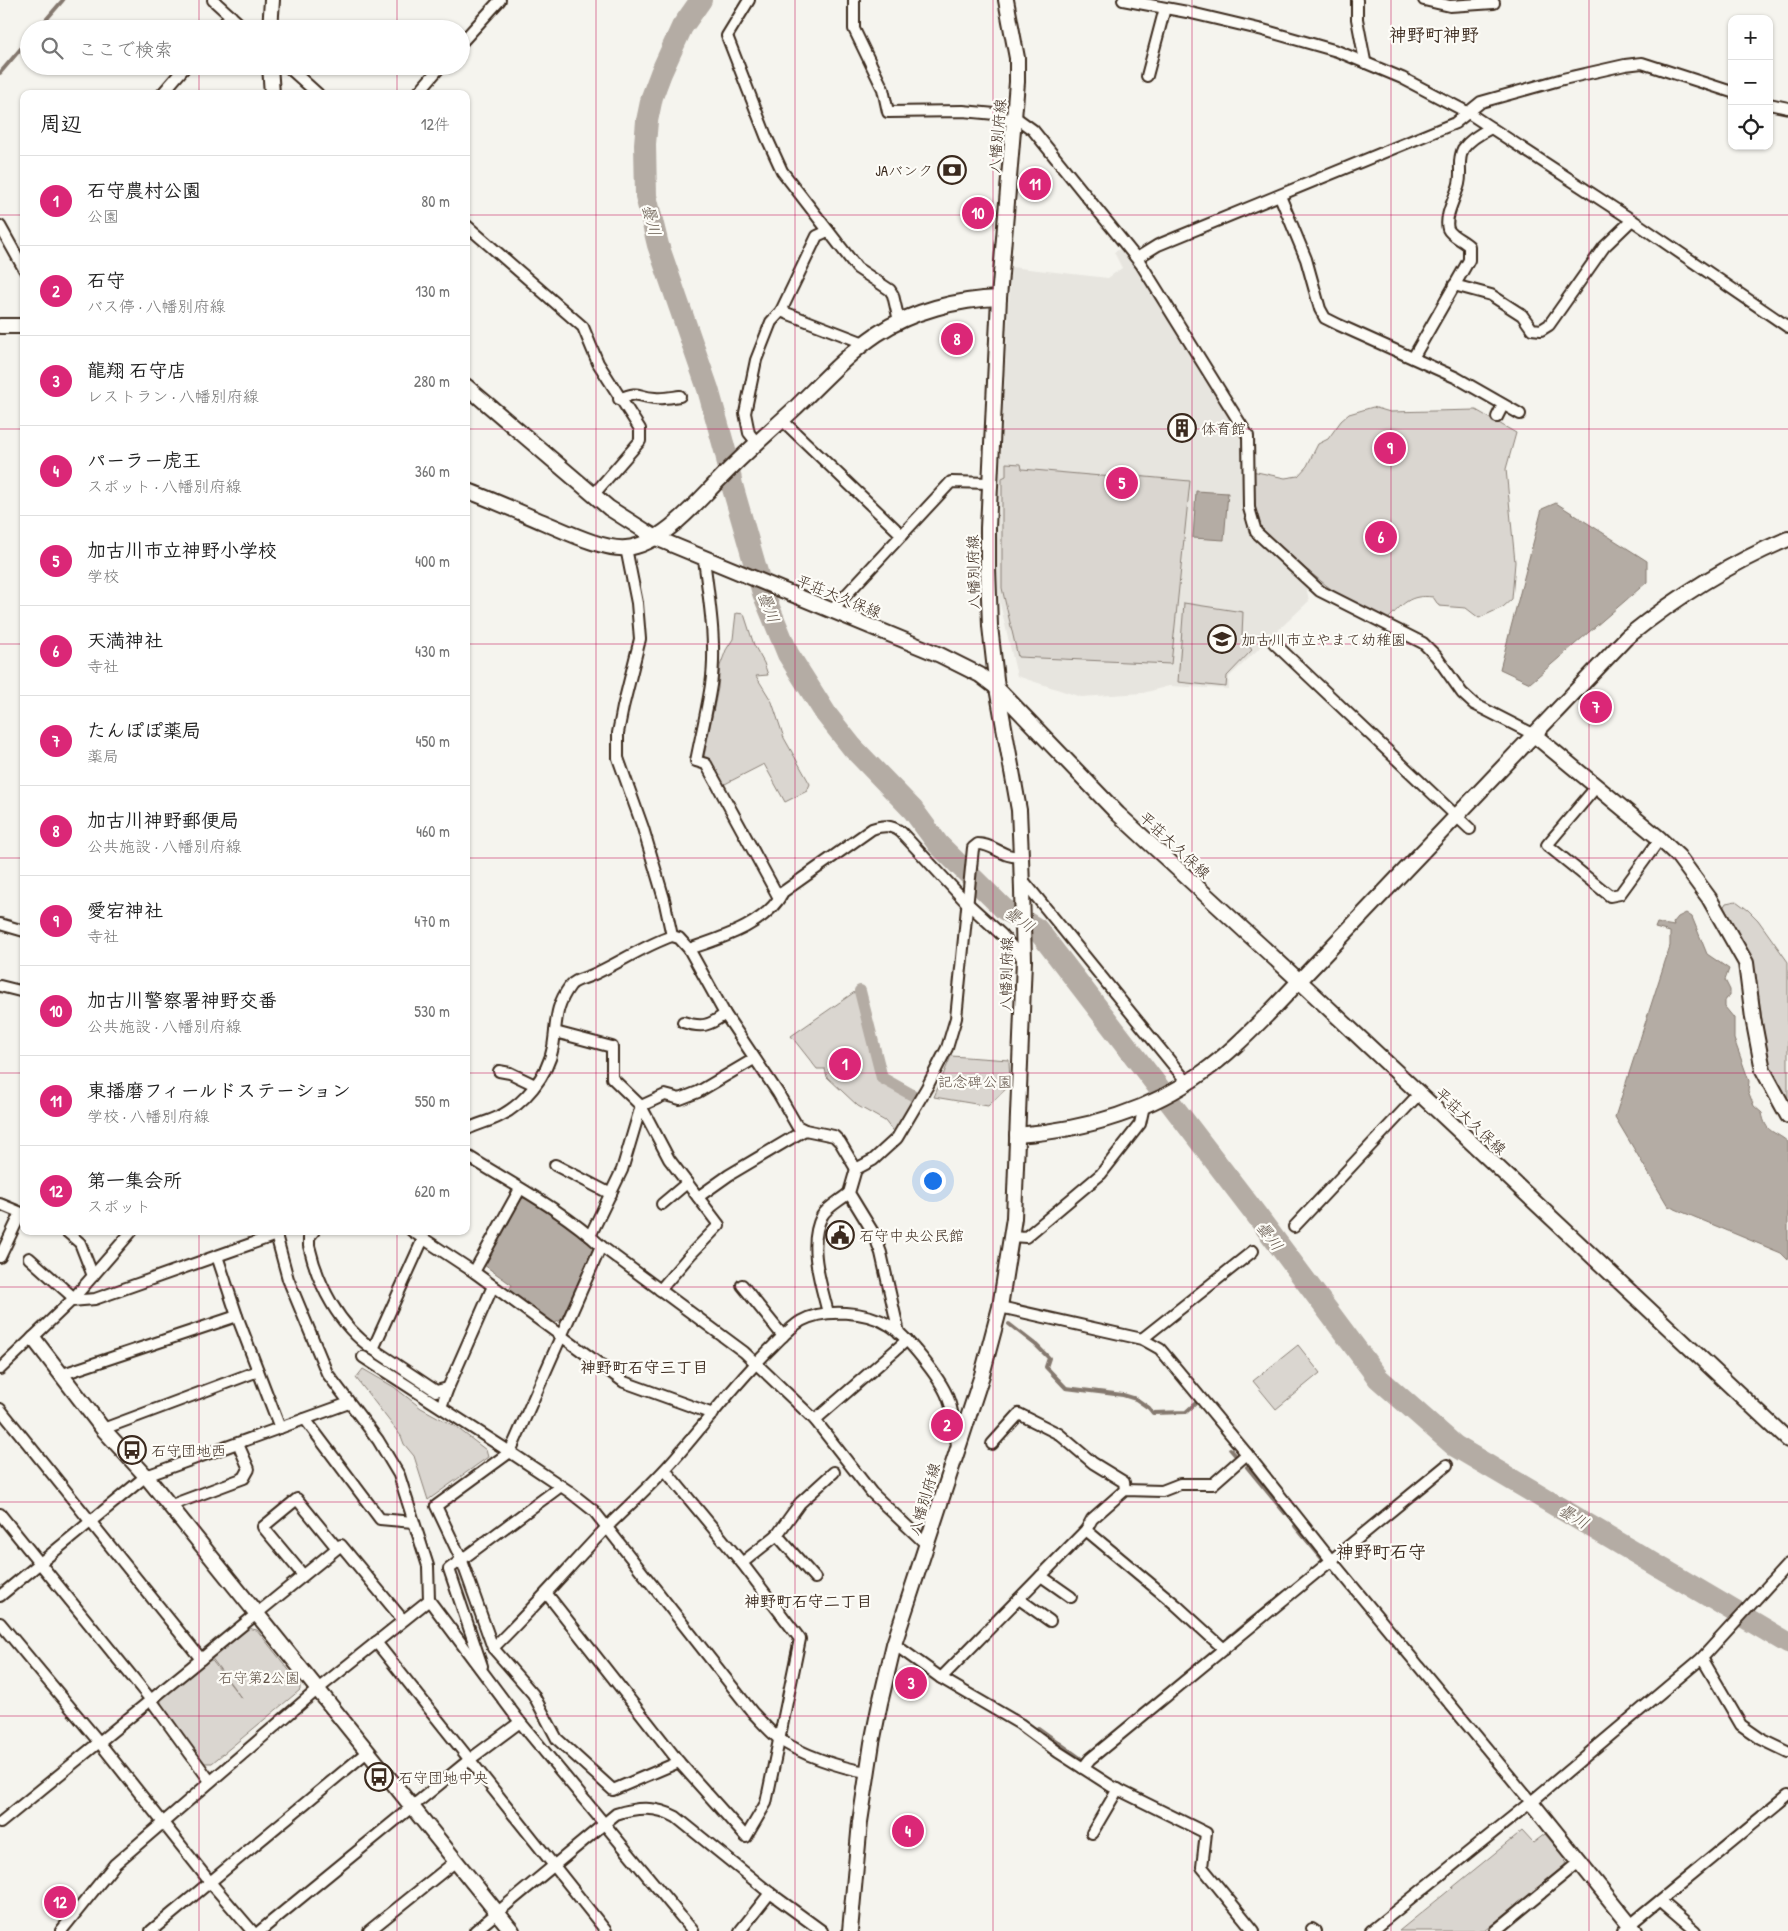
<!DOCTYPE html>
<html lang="ja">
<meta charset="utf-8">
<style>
body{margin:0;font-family:"Patrick Hand","Klee One",sans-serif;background:#f6f6f6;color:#222}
.controls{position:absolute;right:15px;top:15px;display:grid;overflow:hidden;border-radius:10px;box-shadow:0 1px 4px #0004}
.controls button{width:45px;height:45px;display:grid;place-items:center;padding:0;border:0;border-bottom:1px solid #e0e0e0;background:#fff;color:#222;font:25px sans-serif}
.you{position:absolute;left:932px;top:1180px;width:18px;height:18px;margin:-12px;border:4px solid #fff;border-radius:50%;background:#1a73e8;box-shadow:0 0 0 8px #1a73e833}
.badge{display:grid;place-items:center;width:32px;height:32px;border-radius:50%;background:#db2777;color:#fff;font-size:16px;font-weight:700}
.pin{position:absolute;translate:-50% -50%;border:2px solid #fff;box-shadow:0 1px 5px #0006}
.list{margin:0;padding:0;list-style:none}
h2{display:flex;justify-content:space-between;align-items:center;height:65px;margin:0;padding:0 20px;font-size:21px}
h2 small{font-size:16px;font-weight:400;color:#767676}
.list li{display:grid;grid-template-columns:32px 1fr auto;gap:15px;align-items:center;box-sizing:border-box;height:90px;padding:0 20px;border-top:1px solid #e0e0e0}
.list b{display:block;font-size:19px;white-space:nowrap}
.list p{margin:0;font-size:16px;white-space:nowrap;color:#767676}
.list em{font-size:16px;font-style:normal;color:#767676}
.icon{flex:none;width:28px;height:28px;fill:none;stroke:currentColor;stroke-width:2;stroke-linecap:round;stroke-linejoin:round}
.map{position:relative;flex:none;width:1788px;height:1931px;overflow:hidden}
.search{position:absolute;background:#fff;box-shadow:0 1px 4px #0004;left:20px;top:20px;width:450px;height:55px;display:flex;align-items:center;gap:12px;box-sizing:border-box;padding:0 18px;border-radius:28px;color:#767676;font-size:19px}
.panel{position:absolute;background:#fff;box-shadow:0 1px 4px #0004;left:20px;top:90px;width:450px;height:1145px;border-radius:10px}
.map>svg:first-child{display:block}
</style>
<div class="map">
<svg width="1788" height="1931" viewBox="0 0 1788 1931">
<rect width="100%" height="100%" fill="#f5f4ee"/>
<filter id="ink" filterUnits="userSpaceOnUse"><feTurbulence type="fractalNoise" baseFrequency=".02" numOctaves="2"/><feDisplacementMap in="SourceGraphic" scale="10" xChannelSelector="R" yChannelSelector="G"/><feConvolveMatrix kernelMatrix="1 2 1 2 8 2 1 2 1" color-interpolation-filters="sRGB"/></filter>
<g filter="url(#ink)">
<polygon fill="#e7e5df" points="1124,247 1242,436 1245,448 1245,521 1260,540 1306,586 1309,601 1229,677 1229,689 1169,686 1143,693 1081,697 1017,676 995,582 1005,367 1011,267 1108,278 1122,268 1114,252"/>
<g fill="#dad6d0" stroke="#8a8077">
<path d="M1373,407L1390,412L1476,410L1516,433L1506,469L1515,562L1512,599L1503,607L1479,618L1466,608L1439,606L1433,597C1409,594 1403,604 1387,620L1336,593L1307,570L1251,519L1252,471L1285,478L1298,476L1307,466L1318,444L1328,439L1341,421L1349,414Z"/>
<polygon points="1006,463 1021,464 1022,469 1135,479 1135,476 1190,481 1171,664 1018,657 1002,588 1002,478 1006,476"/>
<polygon points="1184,603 1243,612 1242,636 1252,650 1227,676 1226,687 1178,682"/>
<polygon points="736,613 744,614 754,645 764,663 768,675 756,676 772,702 784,738 810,784 807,791 785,802 764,764 723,785 704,756 718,688 720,666 726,650 733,639"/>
<polygon points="1736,901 1748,910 1758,920 1788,962 1788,1101 1770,1066 1766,1047 1756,978 1748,954 1723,908 1726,903"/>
<polygon points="856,991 871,1041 880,1079 916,1099 895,1134 885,1121 858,1106 827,1077 825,1069 817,1069 791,1036"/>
<polygon points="951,1056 1009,1060 1010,1085 988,1106 934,1097"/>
<polygon points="1298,1345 1320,1373 1276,1409 1253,1381"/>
<polygon points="363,1369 394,1387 421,1408 456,1427 486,1450 488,1457 428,1500 414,1456 404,1444 401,1436 356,1378"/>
<polygon points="247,1628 257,1630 300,1684 300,1690 212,1763 204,1763 161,1704 161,1699 210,1658 242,1699 211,1657"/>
<polygon points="1522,1831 1533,1843 1545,1834 1566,1859 1565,1865 1484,1931 1399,1931"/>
</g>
<g fill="#b4aca4" stroke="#84786e">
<polygon points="1196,491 1228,493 1224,540 1193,538"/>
<polygon points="1556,503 1647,561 1647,582 1530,683 1500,669 1542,509"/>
<path d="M1686,913L1692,917L1707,954L1729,969L1725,980L1730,990V995L1725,999V1007L1734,1018V1039L1749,1081L1748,1091L1754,1106L1762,1113C1766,1134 1774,1130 1788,1142V1260L1781,1253L1668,1206L1615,1117L1670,946V932L1655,928L1657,923L1674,926L1673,923L1678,917Z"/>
<polygon points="526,1198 591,1241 593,1249 561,1320 555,1323 508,1291 512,1285 484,1265 519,1199"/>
</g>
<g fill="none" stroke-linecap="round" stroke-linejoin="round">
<g stroke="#84786e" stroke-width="4">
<polyline points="38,29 63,0"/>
<polyline points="0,73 29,39"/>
<polyline points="1009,1324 1036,1345 1049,1358 1046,1367 1066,1388 1123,1395 1136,1399 1149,1408 1153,1413 1186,1412 1198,1401"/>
<polyline points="1230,1449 1237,1457"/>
<polyline points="1247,1467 1285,1513"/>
<polyline points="1295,1526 1324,1561 1322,1562"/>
<polyline points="1229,1637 1285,1592"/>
<polyline points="1038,1728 1084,1761 1086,1759"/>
</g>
<polyline stroke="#b4aca4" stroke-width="12" points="860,991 882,1078 916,1097"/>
<polyline stroke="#b4aca4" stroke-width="22" points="701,0 682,27 661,73 652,97 647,121 645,144 646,196 658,245 708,389 726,454 732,485 763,593 788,654 826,714 852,747 913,810 938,844 1004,909 1037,929 1258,1217 1378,1378 1455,1446 1788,1643"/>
<defs>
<g id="street">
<polyline points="213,0 245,29"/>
<polyline points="749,0 727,36 766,136 782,171 857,268 890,290 893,295 899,321"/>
<polyline points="854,0 854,29 883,89 888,112 963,111 995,114 1015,123"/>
<polyline points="1123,0 1187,12 1263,30 1337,51 1402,78 1467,112 1632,220 1788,327"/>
<polyline points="1357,0 1357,19 1365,61"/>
<polyline points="1424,0 1450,6 1494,3"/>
<polyline points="219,29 231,16"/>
<polyline points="461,43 500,0"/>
<polyline points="287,66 318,94"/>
<polyline points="1147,76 1165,8"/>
<polyline points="162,94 186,66"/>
<polyline points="417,94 441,66"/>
<polyline points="1769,104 1788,108"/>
<polyline points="1015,117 1033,130 1141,264 1248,436 1249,508 1256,532 1320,591 1423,643 1436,656 1462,693 1474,704 1533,734"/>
<polyline points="1280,196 1306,259 1320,309 1325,318 1339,325 1457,378 1520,414"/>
<polyline points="466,225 583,327 598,363 640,429 640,441 594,494"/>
<polyline points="0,226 24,269"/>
<polyline points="1137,258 1158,245 1455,123 1481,102 1563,79 1625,65 1642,63 1732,92"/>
<polyline points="1454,285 1491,295 1522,315 1532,329 1541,330 1549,325 1604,247 1632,220"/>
<polyline points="781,311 864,343"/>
<path d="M1413,358L1469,260V246C1463,240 1451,236 1448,229C1444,216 1456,196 1459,184C1462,172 1457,161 1463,149C1469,140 1481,133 1491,128"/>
<path d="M619,399C641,390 636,397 655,398C663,399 672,397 680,396"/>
<polyline points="1497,417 1503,405"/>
<polyline points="782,420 902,535"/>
<polyline points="757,443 749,433 745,413 756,360 771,322 781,311 817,236 828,231"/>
<polyline points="626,548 637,603 640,639 623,707 618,733 618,758 643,828 664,899 672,936"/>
<path d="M704,559C709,600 717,644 711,685C707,711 701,736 696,761L706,764L779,898"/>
<polyline points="832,610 951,482 991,483"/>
<polyline points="1274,643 1470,829"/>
<polyline points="1597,786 1547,845 1610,896 1620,894 1660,839"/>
<polyline points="1022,879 1187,1082"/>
<polyline points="0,924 24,931"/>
<path d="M689,949C721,938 766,925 783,892L872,829C884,825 891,825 901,832L966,902L1002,935L1024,960"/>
<polyline points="0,986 24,992"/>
<path d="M683,1022C702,1028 709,1026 725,1014"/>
<polyline points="555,1032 612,1047 612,1078 641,1106 669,1159 719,1225 690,1255 660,1290"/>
<polyline points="499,1071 510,1073 535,1085"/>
<path d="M466,1130C476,1124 488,1122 498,1117C523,1105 548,1076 553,1047C557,1023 554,1008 570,986C574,980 583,979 590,976C618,964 643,946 672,936L679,938L689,949L725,1014L778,1093L797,1126L805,1130L834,1136L840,1142L856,1169"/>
<path d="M466,1155C510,1183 563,1210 601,1246L744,1352L815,1420L872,1493L927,1545"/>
<polyline points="555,1165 611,1194"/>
<polyline points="698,1197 729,1175 805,1130"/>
<polyline points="0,1204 24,1214"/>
<polyline points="662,1204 687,1183"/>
<polyline points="1294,1227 1419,1094"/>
<polyline points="66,1231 80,1243 93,1276"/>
<polyline points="275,1231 288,1279 327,1373 378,1440 399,1475 428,1566 429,1600 520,1722 693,1931"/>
<path d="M314,1231L309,1237V1246C318,1285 339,1326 373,1349L423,1239"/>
<polyline points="412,1231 474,1272 624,1382 713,1414"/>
<polyline points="590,1236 622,1170 641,1106 665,1095 680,1099 698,1092 754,1059"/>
<polyline points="1012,1236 1026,1237 1101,1174 1140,1124 1144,1106"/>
<polyline points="217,1256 237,1316 280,1428"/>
<polyline points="0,1257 21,1213"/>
<polyline points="29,1258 74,1298"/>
<polyline points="474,1272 520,1189"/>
<polyline points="742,1285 783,1336"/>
<polyline points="71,1301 95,1299 276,1235"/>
<polyline points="1000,1307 1142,1339 1160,1349 1247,1454 1331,1560 1531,1802"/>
<path d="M828,1313C821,1284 807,1245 822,1216C827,1207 841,1200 849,1193"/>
<path d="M899,1333L881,1253L874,1234L849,1193L856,1169L873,1160L897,1138L927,1087L947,1048L956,1018L973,848L978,844C995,844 1003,859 1021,856"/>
<polyline points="1142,1339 1253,1251"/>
<polyline points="373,1349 436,1391 448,1388"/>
<path d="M363,1357L510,1452L570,1492L594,1511L753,1713C761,1721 769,1731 778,1738C799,1754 841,1768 867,1772"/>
<polyline points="0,1369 71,1301 132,1231"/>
<polyline points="60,1375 237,1316"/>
<polyline points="441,1407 448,1388 493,1286"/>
<polyline points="0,1409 201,1659"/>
<polyline points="305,1419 380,1519 413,1522"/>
<polyline points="815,1420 907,1340"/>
<polyline points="103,1429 258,1371"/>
<polyline points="992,1444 1019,1414 1059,1434 1093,1463 1124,1482 1125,1490"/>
<polyline points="169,1506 244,1478 249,1469 238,1444"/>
<polyline points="0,1514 151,1700 210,1781"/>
<polyline points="1086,1530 1176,1605 1224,1649"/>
<polyline points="777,1535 815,1578"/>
<polyline points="742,1563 777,1535 800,1503 834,1472"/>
<polyline points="303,1575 263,1527 297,1499 337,1548"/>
<polyline points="1041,1576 1071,1597"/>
<polyline points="547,1594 679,1762 746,1837 766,1803 800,1639 742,1563 665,1470"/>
<polyline points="0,1596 146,1476 349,1403"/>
<polyline points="1019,1599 1050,1621"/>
<polyline points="0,1623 99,1742 210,1882 252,1931"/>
<polyline points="376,1642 606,1931"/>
<polyline points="894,1644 941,1678 1020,1724 1058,1752 1111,1786 1206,1833 1202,1867 1254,1931"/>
<polyline points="493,1648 462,1561 436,1506 510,1452 601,1246"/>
<polyline points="1702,1658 1741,1725 1761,1739 1788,1752"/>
<polyline points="482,1666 449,1569 561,1486"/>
<polyline points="941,1678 1086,1530 1092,1519 1125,1490 1162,1491 1180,1484 1213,1484 1247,1454"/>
<path d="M679,1762L613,1790L557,1739L533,1694L493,1648C533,1609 569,1567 607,1527C630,1504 655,1482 676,1457C708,1420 738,1380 773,1346C782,1337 791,1327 801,1321C824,1308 867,1311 889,1325C906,1335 941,1379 948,1398C954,1413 955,1430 957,1446"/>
<polyline points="1083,1768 1090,1759 1447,1465"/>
<polyline points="0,1823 341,1545 403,1620"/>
<polyline points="1092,1833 1118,1789"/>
<polyline points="1661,1901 1696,1931"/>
<polyline points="1312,1929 1315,1931"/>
<polyline points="61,1931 115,1864 318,1689 429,1600"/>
<polyline points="151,1931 367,1752"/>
<polyline points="260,1931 469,1760 520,1722"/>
<polyline points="369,1931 456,1861"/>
<path d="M475,1931L616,1814C637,1807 656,1806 676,1817L770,1893L822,1931"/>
<polyline points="740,1931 770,1893"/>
<polyline points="1371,1931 1531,1802 1702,1658 1788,1564"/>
<polyline points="1495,1931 1579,1862"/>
<polyline points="1623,1931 1788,1795"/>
</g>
<g id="secondary">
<polyline points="270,29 272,0"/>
<polyline points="270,66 272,94"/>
<polyline points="0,326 24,326"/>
<polyline points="466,386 609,508 656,538 940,655 980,675 997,688 1118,814 1308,989 1788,1440"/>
<path d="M466,490C492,500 517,511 543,522C565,531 603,550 626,548C659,545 691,509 713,486C738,459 766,435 793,410C820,384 846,355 877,334C911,311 959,299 999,298"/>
<polyline points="1533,734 1660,839 1678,856 1709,898 1746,963 1753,1018 1763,1070 1788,1116"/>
<path d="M1017,1135C1083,1130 1148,1112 1202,1073C1226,1056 1247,1035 1267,1015L1627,637C1678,596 1728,564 1788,539"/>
<polyline points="34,1339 103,1429 146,1476 512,1931"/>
<polyline points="1531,1802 1635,1931"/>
<polyline points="850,1931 860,1822 872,1743 880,1703 894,1644 982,1375 1000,1307 1014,1218 1024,960 1021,856 1019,810 997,688 990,626 988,568 988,528 999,298 1017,82 1017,58 1006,0"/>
</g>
</defs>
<use href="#street" stroke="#3b2a1e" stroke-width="14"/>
<use href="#secondary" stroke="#3b2a1e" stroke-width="18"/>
<use href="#street" stroke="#fdfcf7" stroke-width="10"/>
<use href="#secondary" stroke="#fdfcf7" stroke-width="14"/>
</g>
</g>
<path fill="none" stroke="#c2185b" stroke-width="1" stroke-opacity="0.55" d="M199,0V29M397,0V29M596,0V1931M795,0V1931M993,0V1931M1192,0V1931M1391,0V1931M1589,0V1931M199,66V94M397,66V94M0,215H24M466,215H1788M0,429H24M466,429H1788M0,644H24M466,644H1788M0,858H24M466,858H1788M0,1073H24M466,1073H1788M199,1231V1931M397,1231V1931M0,1287H1788M0,1502H1788M0,1716H1788"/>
<defs>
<symbol id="bank-ring" viewBox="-11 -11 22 22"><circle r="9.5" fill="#fdfcf7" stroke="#3b2a1e" stroke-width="1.5"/><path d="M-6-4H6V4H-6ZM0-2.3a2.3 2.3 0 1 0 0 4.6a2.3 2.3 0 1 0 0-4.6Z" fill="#3b2a1e"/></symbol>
<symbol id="building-ring" viewBox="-11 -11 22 22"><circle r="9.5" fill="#fdfcf7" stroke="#3b2a1e" stroke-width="1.5"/><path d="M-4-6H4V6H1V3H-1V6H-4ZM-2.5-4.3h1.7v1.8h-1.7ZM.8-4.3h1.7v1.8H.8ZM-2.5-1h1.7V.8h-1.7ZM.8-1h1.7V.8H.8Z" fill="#3b2a1e"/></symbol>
<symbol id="school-ring" viewBox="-11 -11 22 22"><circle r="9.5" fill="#fdfcf7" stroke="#3b2a1e" stroke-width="1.5"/><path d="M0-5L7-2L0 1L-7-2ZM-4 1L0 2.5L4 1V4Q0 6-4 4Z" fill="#3b2a1e"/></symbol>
<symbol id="civic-ring" viewBox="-11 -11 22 22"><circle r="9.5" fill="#fdfcf7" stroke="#3b2a1e" stroke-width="1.5"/><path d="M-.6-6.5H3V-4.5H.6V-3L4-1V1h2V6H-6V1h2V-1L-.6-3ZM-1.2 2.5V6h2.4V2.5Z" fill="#3b2a1e"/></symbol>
<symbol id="bus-ring" viewBox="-11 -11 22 22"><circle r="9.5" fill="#fdfcf7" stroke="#3b2a1e" stroke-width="1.5"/><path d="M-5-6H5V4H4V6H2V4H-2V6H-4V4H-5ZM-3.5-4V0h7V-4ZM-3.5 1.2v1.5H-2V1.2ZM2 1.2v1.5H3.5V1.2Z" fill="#3b2a1e"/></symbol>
</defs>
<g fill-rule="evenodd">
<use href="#bank-ring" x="936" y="154" width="32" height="32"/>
<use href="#building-ring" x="1166" y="412" width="32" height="32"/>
<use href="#school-ring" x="1206" y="623" width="32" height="32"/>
<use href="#civic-ring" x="824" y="1219" width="32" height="32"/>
<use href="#bus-ring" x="116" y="1434" width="32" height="32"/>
<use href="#bus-ring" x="363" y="1761" width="32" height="32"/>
</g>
<g text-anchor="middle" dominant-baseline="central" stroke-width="4.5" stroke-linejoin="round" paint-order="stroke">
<g font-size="15" fill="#3b2a1e" stroke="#fdfcf7">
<text transform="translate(997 136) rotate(-85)">八幡別府線</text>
<text transform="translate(973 572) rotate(-91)">八幡別府線</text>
<text transform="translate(839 596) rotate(22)">平荘大久保線</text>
<text transform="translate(1175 845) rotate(43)">平荘大久保線</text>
<text transform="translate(1006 974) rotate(-89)">八幡別府線</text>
<text transform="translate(1471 1121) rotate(43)">平荘大久保線</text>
<text transform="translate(924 1499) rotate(-73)">八幡別府線</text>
</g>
<g font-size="15" fill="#3b2a1e" stroke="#fdfcf7" text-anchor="start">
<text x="933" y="170" text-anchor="end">JAバンク</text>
<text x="1201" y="428">体育館</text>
<text x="1241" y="639">加古川市立やまて幼稚園</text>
<text x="859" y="1235">石守中央公民館</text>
<text x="151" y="1450">石守団地西</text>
<text x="398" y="1777">石守団地中央</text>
</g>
<g font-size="15" fill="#63554a" stroke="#fdfcf7">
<text x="975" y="1081">記念碑公園</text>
<text x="259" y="1677">石守第2公園</text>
</g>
<g font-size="16" font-style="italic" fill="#65584d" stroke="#fdfcf7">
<text transform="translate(652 220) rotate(76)">曇川</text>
<text transform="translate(769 607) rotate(69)">曇川</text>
<text transform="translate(1020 919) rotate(35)">曇川</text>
<text transform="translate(1270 1236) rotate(53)">曇川</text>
<text transform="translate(1574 1516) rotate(31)">曇川</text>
</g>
<g font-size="16" font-weight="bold" fill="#3b2a1e" stroke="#fdfcf7">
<text x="644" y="1367">神野町石守三丁目</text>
<text x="808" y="1601">神野町石守二丁目</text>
</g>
<g font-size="18" font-weight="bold" fill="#3b2a1e" stroke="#fdfcf7">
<text x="1434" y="34">神野町神野</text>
<text x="1381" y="1551">神野町石守</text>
</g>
</g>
</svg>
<div class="controls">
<button>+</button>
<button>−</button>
<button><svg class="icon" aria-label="locate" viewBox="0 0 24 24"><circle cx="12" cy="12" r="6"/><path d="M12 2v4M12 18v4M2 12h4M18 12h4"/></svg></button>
</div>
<div class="you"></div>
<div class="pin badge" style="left:845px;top:1064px">1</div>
<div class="pin badge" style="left:947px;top:1425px">2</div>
<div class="pin badge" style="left:911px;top:1683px">3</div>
<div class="pin badge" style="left:908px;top:1831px">4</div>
<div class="pin badge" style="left:1122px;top:483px">5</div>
<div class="pin badge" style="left:1381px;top:537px">6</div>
<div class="pin badge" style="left:1596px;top:707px">7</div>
<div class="pin badge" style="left:957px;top:339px">8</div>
<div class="pin badge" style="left:1390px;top:448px">9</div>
<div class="pin badge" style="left:978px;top:213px">10</div>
<div class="pin badge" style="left:1035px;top:184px">11</div>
<div class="pin badge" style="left:60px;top:1902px">12</div>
<div class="search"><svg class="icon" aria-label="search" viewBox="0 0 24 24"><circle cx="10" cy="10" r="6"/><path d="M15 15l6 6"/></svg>ここで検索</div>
<section class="panel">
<h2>周辺<small>12件</small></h2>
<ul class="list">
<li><span class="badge">1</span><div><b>石守農村公園</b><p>公園</p></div><em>80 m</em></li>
<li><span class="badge">2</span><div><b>石守</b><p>バス停 · 八幡別府線</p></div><em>130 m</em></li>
<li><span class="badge">3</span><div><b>龍翔 石守店</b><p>レストラン · 八幡別府線</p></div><em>280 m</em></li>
<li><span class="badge">4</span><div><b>パーラー虎王</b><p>スポット · 八幡別府線</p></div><em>360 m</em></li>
<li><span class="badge">5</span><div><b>加古川市立神野小学校</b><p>学校</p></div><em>400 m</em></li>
<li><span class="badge">6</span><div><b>天満神社</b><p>寺社</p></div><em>430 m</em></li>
<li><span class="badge">7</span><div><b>たんぽぽ薬局</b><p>薬局</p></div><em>450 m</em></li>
<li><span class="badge">8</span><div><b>加古川神野郵便局</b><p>公共施設 · 八幡別府線</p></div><em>460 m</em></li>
<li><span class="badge">9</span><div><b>愛宕神社</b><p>寺社</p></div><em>470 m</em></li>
<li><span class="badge">10</span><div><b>加古川警察署神野交番</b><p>公共施設 · 八幡別府線</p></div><em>530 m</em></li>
<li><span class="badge">11</span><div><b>東播磨フィールドステーション</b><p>学校 · 八幡別府線</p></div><em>550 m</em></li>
<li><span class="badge">12</span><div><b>第一集会所</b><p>スポット</p></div><em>620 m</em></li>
</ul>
</section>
</div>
